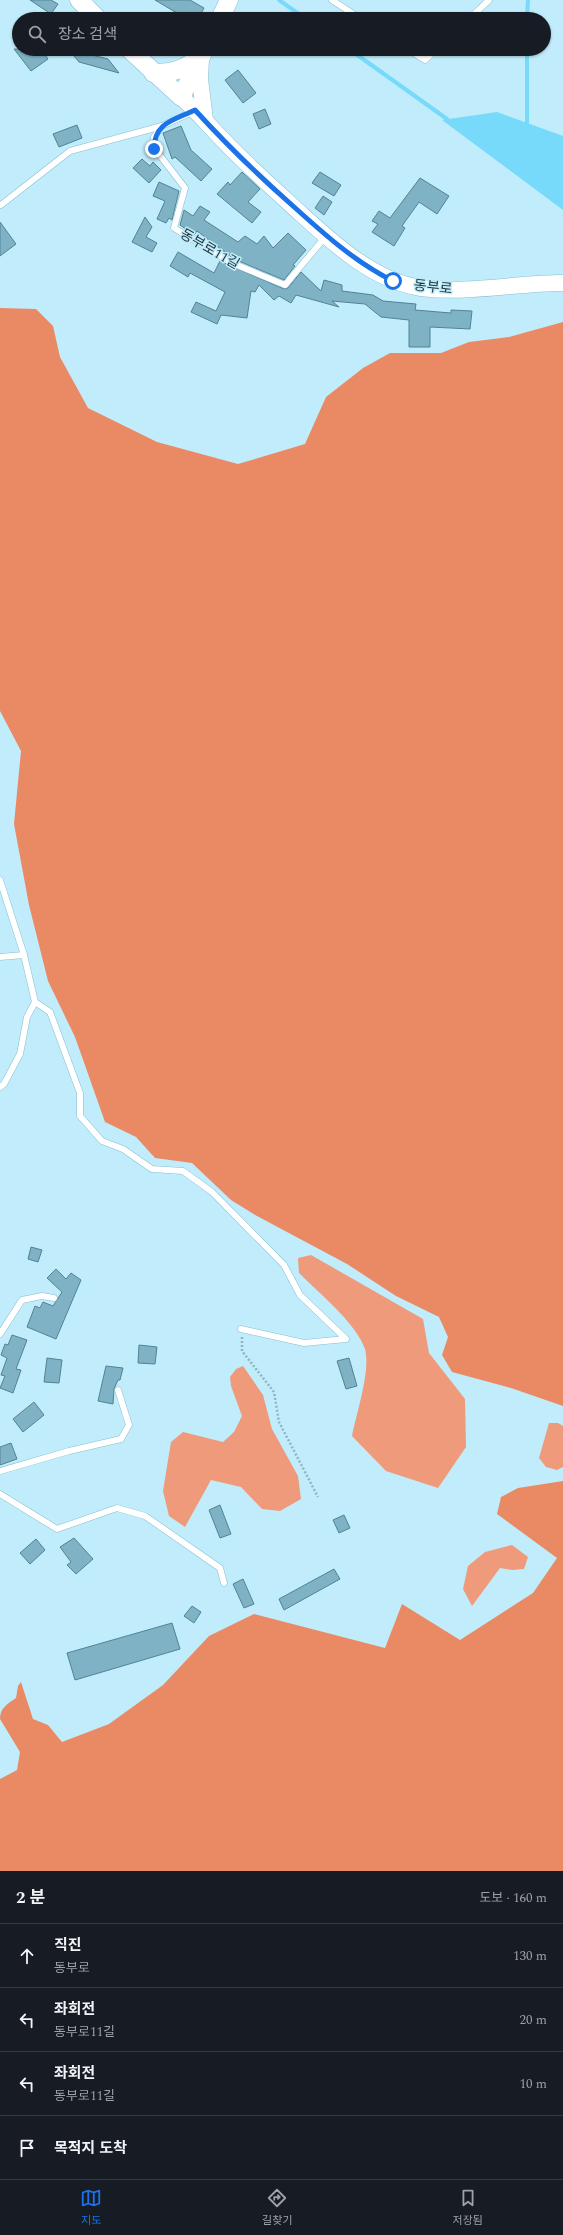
<!DOCTYPE html>
<html lang="ko">
<meta charset="utf-8">
<style>
body{margin:0;font-family:Spectral,"Noto Sans KR",serif;background:#20242c;color:#f1f3f6}
.stop{position:absolute;width:12px;height:12px;margin:-9px;border:3px solid #1a73e8;border-radius:50%;background:#fff}
.stop.end{background:#1a73e8;border-color:#fff;box-shadow:0 1px 4px #0008}
.list{margin:0;padding:0;list-style:none}
h2{display:flex;justify-content:space-between;align-items:center;height:52px;margin:0;padding:0 16px;font-size:17px}
h2 small{font-size:13px;font-weight:400;color:#9ea1a6}
.list li{display:grid;grid-template-columns:26px 1fr auto;gap:12px;align-items:center;box-sizing:border-box;height:64px;padding:0 16px;border-top:1px solid #363941}
.list b{display:block;font-size:15px;white-space:nowrap}
.list p{margin:0;font-size:13px;white-space:nowrap;color:#9ea1a6}
.list em{font-size:13px;font-style:normal;color:#9ea1a6}
.icon{flex:none;width:22px;height:22px;fill:none;stroke:currentColor;stroke-width:2;stroke-linecap:round;stroke-linejoin:round}
.map{position:relative;flex:none;width:563px;height:1871px;overflow:hidden}
.search{position:absolute;background:#171b24;box-shadow:0 1px 3px #0004;left:12px;right:12px;top:12px;height:44px;display:flex;align-items:center;gap:10px;box-sizing:border-box;padding:0 14px;border-radius:22px;color:#9ea1a6;font-size:15px}
.sheet{height:308px;background:#171b24}
nav{display:flex;justify-content:space-around;align-items:center;box-sizing:border-box;height:56px;border-top:1px solid #363941;background:#171b24;font-size:11px;color:#9ea1a6}
nav a{display:grid;justify-items:center;gap:2px}
nav .on{color:#1a73e8}
.map>svg:first-child{display:block}
</style>
<div class="map">
<svg width="563" height="1871" viewBox="0 0 563 1871">
<rect width="100%" height="100%" fill="#c1ecfb"/>
<g fill="#ef9a7a">
<path d="M311,1255L423,1319L429,1353L465,1399L466,1447L438,1488L386,1471L352,1436C356,1415 371,1369 365,1349C356,1323 319,1293 299,1273L298,1258Z"/>
<polygon points="243,1366 263,1395 272,1429 298,1476 301,1499 280,1511 262,1509 241,1487 211,1480 185,1527 169,1516 163,1491 171,1442 183,1432 223,1442 234,1432 242,1416 231,1386 230,1377 236,1369"/>
<polygon points="549,1423 558,1423 563,1426 563,1467 557,1470 546,1467 539,1458"/>
<polygon points="512,1545 528,1557 524,1569 512,1570 500,1568 472,1606 463,1589 468,1566 485,1552"/>
</g>
<g fill="#ea8a65">
<polygon points="0,308 36,309 53,326 60,357 88,408 157,442 238,464 305,444 326,397 363,368 390,353 441,353 469,342 509,337 563,322 563,1406 511,1388 452,1372 442,1355 448,1337 439,1317 396,1296 347,1264 257,1216 231,1200 192,1163 155,1158 136,1137 105,1122 75,1037 48,981 29,905 14,824 21,751 0,711"/>
<path d="M563,1481V1871H0V1779L17,1770L20,1752L0,1719C0,1708 7,1704 16,1698L18,1686L21,1682L33,1719L48,1725L62,1742L109,1724L163,1685L209,1636L254,1614L385,1648L402,1604L460,1640L533,1593L557,1558L497,1514L501,1497L518,1488Z"/>
</g>
<polygon fill="#77dafa" points="497,112 563,136 563,210 442,120"/>
<g fill="none" stroke-linecap="round" stroke-linejoin="round">
<g stroke="#77dafa" stroke-width="4">
<polyline points="279,0 306,19"/>
<polyline points="527,19 528,0"/>
<polyline points="349,49 447,119"/>
<polyline points="527,123 527,49"/>
</g>
</g>
<g fill="#7eb2c4" stroke="#508495">
<polygon points="30,0 51,0 58,4 51,14"/>
<polygon points="155,0 190,0 204,8 198,19 187,19"/>
<polygon points="14,49 41,49 48,59 31,71"/>
<polygon points="68,49 108,59 119,73 79,62"/>
<polygon points="238,70 256,93 243,103 225,80"/>
<polygon points="265,109 271,124 259,129 253,114"/>
<polygon points="77,125 82,138 59,147 53,134"/>
<polygon points="181,126 191,150 212,169 201,181 175,157 172,159 163,133"/>
<polygon points="142,159 150,166 153,162 161,170 149,183 133,168"/>
<polygon points="242,172 260,189 248,202 261,212 252,223 217,194 228,182 230,185"/>
<polygon points="320,172 341,185 334,196 312,183"/>
<polygon points="420,178 449,196 437,214 419,202 402,226 405,228 394,246 372,232 378,224 372,221 379,211 390,218"/>
<polygon points="159,182 179,191 172,220 169,218 166,223 157,219 165,201 153,196"/>
<polygon points="323,196 332,202 324,215 315,208"/>
<polygon points="200,206 210,212 204,220 238,242 245,236 257,244 264,236 273,248 288,233 306,250 293,265 295,266 284,280 234,259 197,231 194,235 180,225 184,210 193,216"/>
<polygon points="145,217 152,227 146,237 157,243 152,252 132,242"/>
<polygon points="0,222 16,244 0,256"/>
<polygon points="178,252 214,273 220,261 284,289 288,288 301,272 321,291 324,280 342,285 342,291 373,295 383,301 416,304 415,310 451,313 451,310 472,311 470,329 430,327 430,347 409,347 409,320 381,317 365,304 332,301 339,307 296,295 291,303 279,296 274,300 259,285 255,292 251,291 247,318 221,315 217,324 191,312 196,302 216,311 225,292 190,273 188,277 170,266"/>
<polygon points="31,1247 42,1250 38,1262 28,1259"/>
<polygon points="56,1269 66,1279 71,1273 81,1280 56,1339 27,1327 35,1306 40,1308 43,1302 53,1306 62,1292 47,1278"/>
<polygon points="12,1335 27,1340 16,1369 21,1370 13,1393 0,1388 5,1376 1,1375 7,1358 1,1355 5,1344 8,1345"/>
<polygon points="139,1345 157,1347 155,1364 138,1363"/>
<polygon points="47,1358 62,1360 59,1383 44,1382"/>
<polygon points="349,1358 357,1386 346,1389 337,1361"/>
<polygon points="106,1366 123,1368 120,1380 118,1380 114,1389 113,1404 98,1401"/>
<polygon points="34,1402 44,1415 23,1432 13,1419"/>
<polygon points="11,1443 17,1459 0,1465 0,1447"/>
<polygon points="220,1505 231,1534 220,1538 209,1510"/>
<polygon points="344,1515 350,1528 339,1533 333,1520"/>
<polygon points="74,1538 93,1559 76,1574 67,1565 71,1562 60,1547"/>
<polygon points="36,1539 45,1550 30,1564 20,1553"/>
<polygon points="334,1569 340,1579 284,1610 279,1599"/>
<polygon points="243,1579 254,1604 244,1608 233,1584"/>
<polygon points="192,1606 201,1612 194,1623 184,1616"/>
<polygon points="172,1623 180,1649 75,1680 67,1653"/>
</g>
<g fill="none" stroke-linecap="round" stroke-linejoin="round">
<defs>
<g id="service">
<polyline points="332,0 361,19"/>
<polyline points="469,19 489,0"/>
<polyline points="407,49 425,60 437,49"/>
<polyline points="194,111 162,126 154,137 155,149 185,188 174,228 232,263 285,285 326,236"/>
<polyline points="1,205 70,151 162,126"/>
<polyline points="0,880 24,955 35,1002 50,1012 80,1093 80,1116 102,1141 123,1149 152,1169 183,1171 212,1192 284,1265 300,1295 346,1339 304,1343 241,1329"/>
<polyline points="0,957 24,955"/>
<polyline points="0,1087 4,1084 20,1054 27,1017 35,1002"/>
<polyline points="0,1334 22,1300 42,1296 54,1298"/>
<polyline points="0,1471 69,1451 121,1439 129,1425 118,1390"/>
<polyline points="0,1494 57,1529 117,1508 145,1516 220,1568 224,1583"/>
</g>
<g id="tertiary">
<polyline points="201,58 200,79 205,120"/>
<path d="M181,97C197,111 210,127 225,142C249,167 275,190 300,213C334,244 374,281 421,288C469,294 516,283 563,283"/>
</g>
<g id="secondary">
<polyline points="79,0 98,19"/>
<polyline points="220,19 229,0"/>
<polyline points="129,49 181,97 205,49"/>
<path d="M153,73C176,73 183,69 201,57"/>
</g>
</defs>
<use href="#service" stroke="#89bed0" stroke-width="7"/>
<use href="#tertiary" stroke="#89bed0" stroke-width="17"/>
<use href="#secondary" stroke="#89bed0" stroke-width="19"/>
<polyline stroke="#90b5c1" stroke-width="2.5" stroke-dasharray="2 2" stroke-linecap="butt" points="242,1337 242,1351 274,1392 279,1422 318,1497"/>
<use href="#service" stroke="#fff" stroke-width="6"/>
<use href="#tertiary" stroke="#fff" stroke-width="16"/>
<use href="#secondary" stroke="#fff" stroke-width="18"/>
</g>
<g fill="none" stroke-linecap="round" stroke-linejoin="round">
<path stroke="#1a73e8" stroke-width="5" d="M154,149C154,122 175,120 195,110C226,144 259,176 293,206C324,234 355,262 393,281"/>
</g>
<g text-anchor="middle" dominant-baseline="central" stroke-width="3" stroke-linejoin="round" paint-order="stroke">
<g font-size="14" fill="#1f353c" stroke="#c1ecfb">
<text transform="translate(210 249) rotate(30)">동부로11길</text>
<text transform="translate(433 287) rotate(6)">동부로</text>
</g>
</g>
</svg>
<div class="stop" style="left:393px;top:281px"></div>
<div class="stop end" style="left:154px;top:149px"></div>
<div class="search"><svg class="icon" aria-label="search" viewBox="0 0 24 24"><circle cx="10" cy="10" r="6"/><path d="M15 15l6 6"/></svg>장소 검색</div>
</div>
<section class="sheet">
<h2>2 분<small>도보 · 160 m</small></h2>
<ul class="list">
<li><svg class="icon" aria-label="ahead" viewBox="0 0 24 24"><path d="M12 20V5M6 11l6-6 6 6"/></svg><div><b>직진</b><p>동부로</p></div><em>130 m</em></li>
<li><svg class="icon" aria-label="left" viewBox="0 0 24 24"><path d="M17 20v-9H6M10 6l-5 5 5 5"/></svg><div><b>좌회전</b><p>동부로11길</p></div><em>20 m</em></li>
<li><svg class="icon" aria-label="left" viewBox="0 0 24 24"><path d="M17 20v-9H6M10 6l-5 5 5 5"/></svg><div><b>좌회전</b><p>동부로11길</p></div><em>10 m</em></li>
<li><svg class="icon" aria-label="arrive" viewBox="0 0 24 24"><path d="M6 21V4h12l-3 4 3 4H6"/></svg><div><b>목적지 도착</b></div></li>
</ul>
</section>
<nav>
<a class="on"><svg class="icon" aria-label="map" viewBox="0 0 24 24"><path d="M3 6l6-2 6 2 6-2v14l-6 2-6-2-6 2zM9 4v14M15 6v14"/></svg>지도</a>
<a><svg class="icon" aria-label="directions" viewBox="0 0 24 24"><path d="M12 3l9 9-9 9-9-9zM9 14v-3h6M13 9l2 2-2 2"/></svg>길찾기</a>
<a><svg class="icon" aria-label="saved" viewBox="0 0 24 24"><path d="M7 4h10v16l-5-4-5 4z"/></svg>저장됨</a>
</nav>
